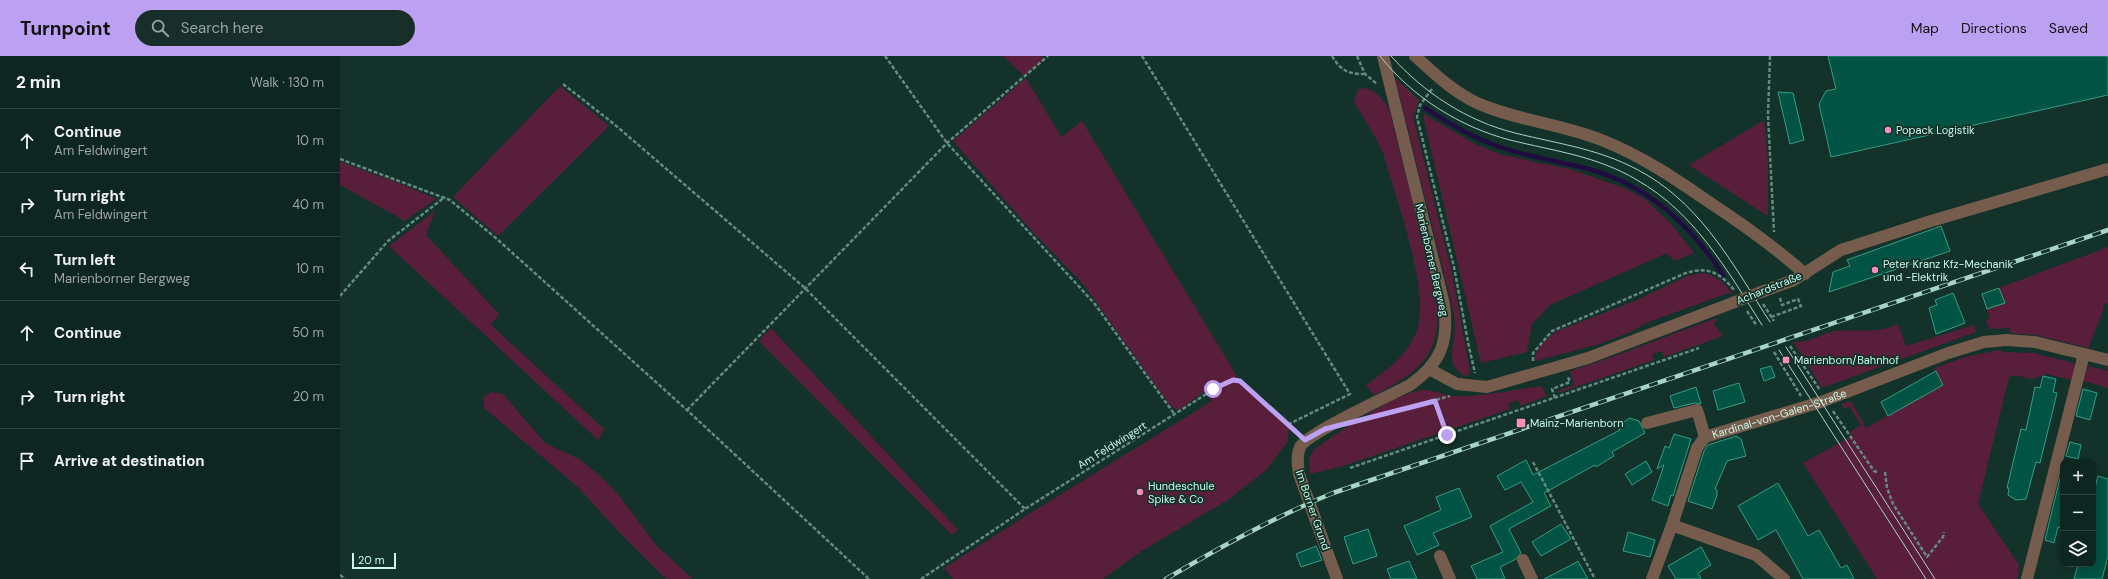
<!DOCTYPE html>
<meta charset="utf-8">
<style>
body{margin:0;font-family:"DM Sans",sans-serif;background:#172e29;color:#f1f3f6}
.controls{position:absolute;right:12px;bottom:12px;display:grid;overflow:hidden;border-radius:8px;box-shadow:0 2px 10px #0003}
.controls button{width:36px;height:36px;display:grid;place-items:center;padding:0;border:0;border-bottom:1px solid #2e433e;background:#0e2620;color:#f1f3f6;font:20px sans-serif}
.scale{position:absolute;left:12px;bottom:10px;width:44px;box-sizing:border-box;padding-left:4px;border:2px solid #caf8ea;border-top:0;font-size:11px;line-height:14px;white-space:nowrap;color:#caf8ea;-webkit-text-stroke:3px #12322a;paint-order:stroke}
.stop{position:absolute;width:12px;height:12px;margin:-9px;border:3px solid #bca0f2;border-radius:50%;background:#fff}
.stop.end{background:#bca0f2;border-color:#fff;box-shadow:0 1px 4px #0008}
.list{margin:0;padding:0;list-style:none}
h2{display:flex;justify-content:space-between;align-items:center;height:52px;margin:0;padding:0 16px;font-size:17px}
h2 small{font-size:13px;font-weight:400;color:#9ba5a5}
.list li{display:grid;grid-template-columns:26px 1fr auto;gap:12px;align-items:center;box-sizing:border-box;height:64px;padding:0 16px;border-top:1px solid #2e433e}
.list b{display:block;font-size:15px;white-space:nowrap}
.list p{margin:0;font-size:13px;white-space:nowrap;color:#9ba5a5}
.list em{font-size:13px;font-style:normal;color:#9ba5a5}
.icon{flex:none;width:22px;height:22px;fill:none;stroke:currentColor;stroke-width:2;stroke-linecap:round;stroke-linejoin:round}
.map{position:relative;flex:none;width:1768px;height:523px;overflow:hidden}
header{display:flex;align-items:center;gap:24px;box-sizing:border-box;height:56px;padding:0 20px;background:#bca0f2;color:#111}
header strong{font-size:19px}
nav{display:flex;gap:22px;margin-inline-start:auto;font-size:14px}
.search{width:280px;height:36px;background:#172e29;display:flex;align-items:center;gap:10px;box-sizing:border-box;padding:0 14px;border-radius:22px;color:#9ba5a5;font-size:15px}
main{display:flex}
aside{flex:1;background:#0e2620}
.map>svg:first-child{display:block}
</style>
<header>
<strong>Turnpoint</strong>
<div class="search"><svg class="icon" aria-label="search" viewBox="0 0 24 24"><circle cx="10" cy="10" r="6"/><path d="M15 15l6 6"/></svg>Search here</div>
<nav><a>Map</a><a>Directions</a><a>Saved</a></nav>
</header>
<main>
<aside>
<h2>2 min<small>Walk · 130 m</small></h2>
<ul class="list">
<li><svg class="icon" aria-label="ahead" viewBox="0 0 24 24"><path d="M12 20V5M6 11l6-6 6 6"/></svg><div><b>Continue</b><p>Am Feldwingert</p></div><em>10 m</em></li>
<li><svg class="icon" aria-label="right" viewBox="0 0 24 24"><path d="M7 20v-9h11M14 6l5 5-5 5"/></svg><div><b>Turn right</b><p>Am Feldwingert</p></div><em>40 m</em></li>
<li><svg class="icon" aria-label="left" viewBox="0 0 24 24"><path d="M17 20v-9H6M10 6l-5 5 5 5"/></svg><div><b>Turn left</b><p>Marienborner Bergweg</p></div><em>10 m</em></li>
<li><svg class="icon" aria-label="ahead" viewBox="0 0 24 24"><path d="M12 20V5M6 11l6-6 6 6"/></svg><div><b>Continue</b></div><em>50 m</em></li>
<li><svg class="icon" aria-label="right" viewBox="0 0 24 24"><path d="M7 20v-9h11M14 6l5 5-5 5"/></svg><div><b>Turn right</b></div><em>20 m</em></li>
<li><svg class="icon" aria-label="arrive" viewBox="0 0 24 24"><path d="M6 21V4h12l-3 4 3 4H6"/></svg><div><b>Arrive at destination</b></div></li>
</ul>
</aside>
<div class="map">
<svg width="1768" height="523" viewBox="0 0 1768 523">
<rect width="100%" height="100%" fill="#12322a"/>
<g fill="#591f3a">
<polygon points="663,0 701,0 704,3 684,20"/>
<path d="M686,22L721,81L742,65L898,322C875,325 857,341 839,354L831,351L743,228L691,174L613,85Z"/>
<path d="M1055,22L1079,44L1073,61L1112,217L1130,315L1127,321C1103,311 1115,289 1115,270C1115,262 1113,254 1111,245Z"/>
<polygon points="220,30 269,70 158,180 113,141"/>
<path d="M1022,32C1034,32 1044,44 1049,53L1097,242C1102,298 1082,315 1034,339L1026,329C1046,315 1066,301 1076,277C1092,238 1055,139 1043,97L1036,82L1014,46L1018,34Z"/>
<polygon points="1084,58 1133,87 1159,98 1233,114 1286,133 1305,143 1333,170 1354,197 1334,205 1327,197 1210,249 1192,268 1187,296 1141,307 1084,64"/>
<polygon points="1424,64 1428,103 1428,160 1349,109"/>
<polygon points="0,106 59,127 96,143 65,165 0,129"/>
<polygon points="95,155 86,179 159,258 151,269 264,373 258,384 49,190"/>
<path d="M1768,191V246L1764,248C1762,264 1752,276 1749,292L1696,279L1670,277V272L1649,273L1646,264L1650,263L1647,253L1664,247L1659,232Z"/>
<path d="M1361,217C1376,219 1384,226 1393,238L1389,237L1311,265L1288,277L1256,289L1195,305C1193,294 1209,281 1217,275L1295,245L1347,220Z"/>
<path d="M1377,262L1374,268L1383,280L1324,301L1322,295L1313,298L1314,304L1218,337L1217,335L1234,329L1230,315C1280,300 1328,279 1377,262Z"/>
<path d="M1558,268L1566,290L1634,269L1636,276L1482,332L1453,285C1466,289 1481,278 1494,275C1517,272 1537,279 1558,268Z"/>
<polygon points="431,272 618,474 612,479 419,285"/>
<polygon points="1659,294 1664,296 1693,297 1734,307 1735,312 1731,324 1707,318 1691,323 1675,319 1669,321 1638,448 1679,509 1678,523 1537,523 1463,407 1512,380 1510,376 1521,369 1509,350 1504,353 1501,348 1511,345 1526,372 1603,329 1594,312 1625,301"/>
<polygon points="1748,310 1768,315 1768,332 1743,325"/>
<polygon points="893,325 900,325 949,368 948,385 926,414 889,443 800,496 763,523 613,523 604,512 689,458 872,345 867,338 873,333"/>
<path d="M1201,330L1207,340L1181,350L1178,344L1168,348L1170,353L1003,410L970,418L969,404L973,395C994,378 1058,336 1083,334C1094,333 1104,340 1115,340C1144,341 1173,334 1201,330Z"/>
<polygon points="151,336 163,338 205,387 239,403 259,419 277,437 316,489 353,523 326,523 277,474 238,431 144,352 144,341"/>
</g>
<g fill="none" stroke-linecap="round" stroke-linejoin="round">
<path stroke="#200c41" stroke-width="4.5" d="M1085,52C1109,67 1132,82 1160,91C1188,101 1219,105 1248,113C1306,128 1351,169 1383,219"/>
</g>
<g fill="#015444" stroke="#359d85">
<polygon points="1488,0 1768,0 1768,39 1491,101 1479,48 1486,35 1496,33"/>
<polygon points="1438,36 1453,37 1464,84 1450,88"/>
<polygon points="1601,170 1610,195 1489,236 1493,216 1510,210 1507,204"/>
<polygon points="1659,232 1665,247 1647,253 1642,238"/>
<polygon points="1613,237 1625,267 1596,278 1589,252 1597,249 1595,244"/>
<polygon points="1431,310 1435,321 1424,325 1420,313"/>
<polygon points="1596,315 1603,329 1548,360 1541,346"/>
<polygon points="1703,320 1716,323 1713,336 1717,337 1700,407 1696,406 1686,443 1676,444 1668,439 1669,432 1667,432 1681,373 1686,374 1695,331 1700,332"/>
<polygon points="1399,327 1405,346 1378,354 1373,335"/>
<polygon points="1356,331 1361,348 1355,347 1334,352 1330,340"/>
<polygon points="1743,333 1757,337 1750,364 1736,360"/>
<polygon points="1290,362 1299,365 1305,377 1272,396 1274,400 1256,411 1255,409 1204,437 1211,450 1169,473 1181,497 1176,503 1160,511 1165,523 1137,523 1131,510 1163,496 1150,470 1193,446 1181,426 1165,434 1157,420 1186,404 1193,419 1280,374 1277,370"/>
<polygon points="1334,378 1351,383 1333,440 1331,439 1328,450 1312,444 1324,409 1317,413 1325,390 1329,392"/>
<polygon points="1396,380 1401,383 1406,400 1387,405 1375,433 1377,434 1377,439 1372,453 1348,445 1364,395 1368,389"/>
<polygon points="1730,386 1741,389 1738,403 1726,400"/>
<polygon points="1306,405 1312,416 1292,429 1285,418"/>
<polygon points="1758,420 1768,423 1768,500 1762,523 1734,523 1738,508 1753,508 1753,439"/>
<polygon points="1720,422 1723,422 1723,462 1720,472 1718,471 1714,487 1705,484"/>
<polygon points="1438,427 1468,480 1479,474 1501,512 1507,509 1514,523 1463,523 1436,474 1418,484 1398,450"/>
<polygon points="1119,432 1132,461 1093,477 1099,489 1077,499 1064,470 1101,454 1096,441"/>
<polygon points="1221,468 1231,483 1201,500 1192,486"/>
<polygon points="1028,473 1037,500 1013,508 1004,481"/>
<polygon points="1288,476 1315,484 1310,501 1283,495"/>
<polygon points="976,490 982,504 961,511 956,498"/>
<polygon points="1361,491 1371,509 1358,517 1361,523 1336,523 1328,510"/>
<polygon points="1069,505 1077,523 1051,523 1047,513"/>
<polygon points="1238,505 1248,523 1204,523 1233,508"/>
</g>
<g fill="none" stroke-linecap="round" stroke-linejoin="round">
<g stroke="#638a7f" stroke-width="2.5" stroke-dasharray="4 2" stroke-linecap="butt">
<polyline points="545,0 607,87 754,247 835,359"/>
<polyline points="802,0 1010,338 949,368"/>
<path d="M992,0C1001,15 1008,18 1025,18"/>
<polyline points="1017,0 1025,18 1037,28"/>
<polyline points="1430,0 1428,59 1434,176"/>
<polyline points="223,28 274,68 465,232 685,453"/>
<polyline points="1092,33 1080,49 1077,61 1114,211 1129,291 1135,317"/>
<polyline points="0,103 110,144 157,183 347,354 529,523"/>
<polyline points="0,240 48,185 105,141"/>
<polyline points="1423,248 1434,265"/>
<polyline points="1407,255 1417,270"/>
<polyline points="1431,261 1461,250 1458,243 1442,249 1440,242"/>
<polyline points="1450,290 1480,334"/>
<polyline points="1434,296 1461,340"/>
<path d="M1193,305V297L1212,275L1346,217C1367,210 1381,217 1394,234"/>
<polyline points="1215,342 1212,333 1230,326 1228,321"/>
<polyline points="1095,345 1107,378"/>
<polyline points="347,354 607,87 708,0"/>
<polyline points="1493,355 1534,415 1537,416"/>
<polyline points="1044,358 1110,340"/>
<polyline points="1193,406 1255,523"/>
<polyline points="1010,412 1359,292"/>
<polyline points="1545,416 1547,432 1553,448 1587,501 1603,481 1604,476"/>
<polyline points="0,519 5,523"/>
<polyline points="581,523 685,453 882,328 893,325 900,325 957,376"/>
</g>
<g stroke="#765c4c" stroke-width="12">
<path d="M1075,0C1094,17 1113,36 1137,47C1178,65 1223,68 1264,85C1301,100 1333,121 1366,144C1401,167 1434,190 1465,218"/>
<polyline points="1421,236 1454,224 1501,194 1591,165 1768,113"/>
<polyline points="1089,313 1117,328 1147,331 1248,302 1395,246"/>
<polyline points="1307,367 1357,354 1365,381"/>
<polyline points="1332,469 1416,499 1444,523"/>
<polyline points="1100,500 1110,523"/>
<polyline points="1183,504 1192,523"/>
<path d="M997,523L959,418C958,409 956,400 960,391C967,377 1051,339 1070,329C1101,307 1109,286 1104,248L1043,0"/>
<path id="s1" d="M1312,523L1332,469L1357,392L1365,381L1481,346L1608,297L1644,286L1667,284L1695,286L1768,304"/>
<polyline points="1687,523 1744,298"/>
</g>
<g stroke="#a8d3c7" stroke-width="1">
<path d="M1040,0C1072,41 1120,71 1170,84C1214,95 1257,100 1297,124C1355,157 1387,214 1422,269"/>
<path d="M1051,0C1084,37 1127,65 1175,77C1223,89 1263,93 1307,119C1364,153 1395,212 1430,266"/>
<polyline points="1446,291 1595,523"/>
<polyline points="1439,294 1586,523"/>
</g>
<defs>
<path id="rail" d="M826,523C880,491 934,461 993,437L1768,174"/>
</defs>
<use href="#rail" stroke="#a8d3c7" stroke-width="4.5"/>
<use href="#rail" stroke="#12322a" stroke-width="3" stroke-dasharray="9" stroke-linecap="butt"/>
<polyline stroke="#765c4c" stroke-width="12" points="1395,246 1421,236"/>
</g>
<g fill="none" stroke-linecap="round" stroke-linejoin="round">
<polyline stroke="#bca0f2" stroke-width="5" points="873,333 893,324 900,325 965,384 985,373 1095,345 1107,379"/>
</g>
<g fill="#fe8ebd" stroke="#12322a" stroke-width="1.5">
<circle cx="1548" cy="74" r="4"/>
<circle cx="1535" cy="214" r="4"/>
<rect x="1442" y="300" width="8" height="8" rx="2"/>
<rect x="1176" y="362" width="10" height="10" rx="2"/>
<circle cx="800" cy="436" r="4"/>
</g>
<g text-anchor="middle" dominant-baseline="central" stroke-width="3.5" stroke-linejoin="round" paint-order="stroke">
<g font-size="11" fill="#caf8ea" stroke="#12322a" text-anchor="start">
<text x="1556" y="74">Popack Logistik</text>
<text x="1543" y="208">Peter Kranz Kfz-Mechanik<tspan x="1543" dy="13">und -Elektrik</tspan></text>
<text x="1454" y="304">Marienborn/Bahnhof</text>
<text x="1190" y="367">Mainz-Marienborn</text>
<text x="808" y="430">Hundeschule<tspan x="808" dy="13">Spike &amp; Co</tspan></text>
</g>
<g font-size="11" fill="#caf8ea" stroke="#12322a">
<text transform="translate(1092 204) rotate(77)">Marienborner Bergweg</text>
<text transform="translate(1429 232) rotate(-22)">Achardstraße</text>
<text stroke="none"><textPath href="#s1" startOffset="230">Kardinal-von-Galen-Straße</textPath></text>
<text transform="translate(772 389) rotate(-32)">Am Feldwingert</text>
<text transform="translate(973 454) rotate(71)">Im Borner Grund</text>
</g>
</g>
</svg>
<div class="controls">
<button>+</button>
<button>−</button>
<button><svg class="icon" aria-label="layers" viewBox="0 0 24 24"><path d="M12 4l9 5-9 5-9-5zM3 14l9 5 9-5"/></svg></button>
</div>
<div class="scale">20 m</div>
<div class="stop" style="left:873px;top:333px"></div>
<div class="stop end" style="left:1107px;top:379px"></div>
</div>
</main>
